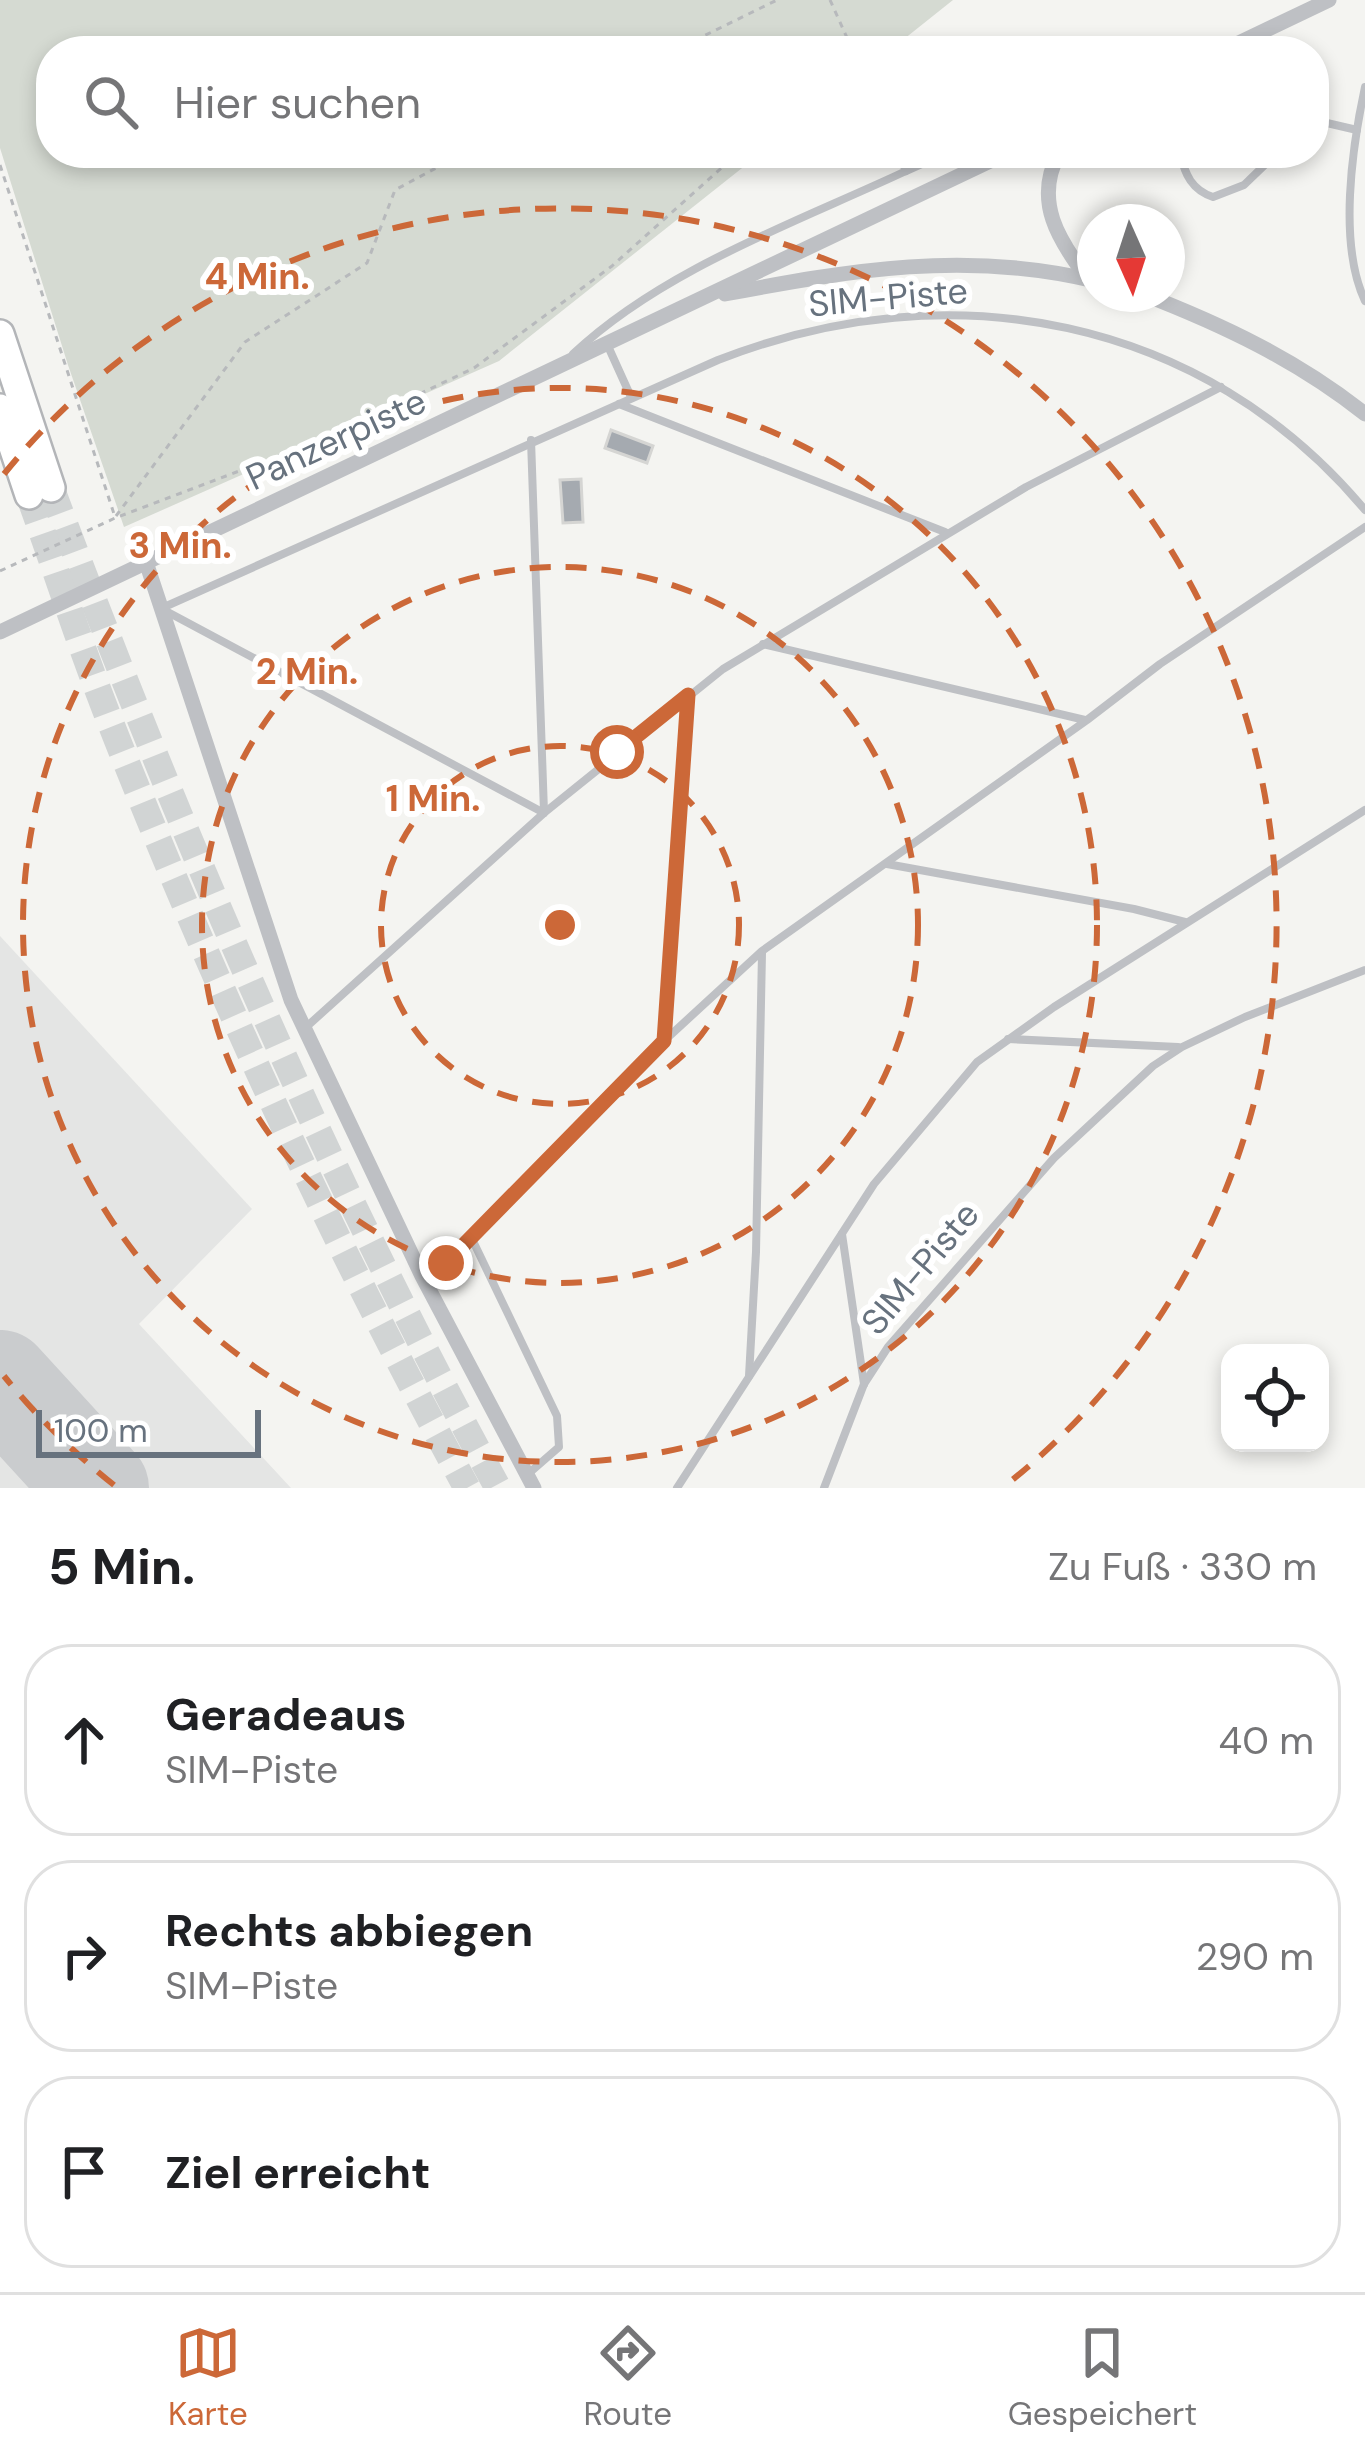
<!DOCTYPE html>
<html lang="de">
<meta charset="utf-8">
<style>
body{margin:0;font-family:"DM Sans",sans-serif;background:#f2f2f2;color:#202124}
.controls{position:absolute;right:36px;bottom:36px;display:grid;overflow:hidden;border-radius:24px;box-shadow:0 6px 18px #0003}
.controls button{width:108px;height:108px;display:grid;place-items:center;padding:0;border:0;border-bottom:3px solid #e0e0e0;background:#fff;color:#202124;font:60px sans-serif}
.compass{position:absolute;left:1077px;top:204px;width:108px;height:108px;border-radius:50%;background:#fff;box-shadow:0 6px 18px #0003;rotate:177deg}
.scale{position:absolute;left:36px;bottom:30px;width:225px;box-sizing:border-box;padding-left:12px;border:6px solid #67727e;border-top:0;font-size:33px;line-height:42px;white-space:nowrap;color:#67727e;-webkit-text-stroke:9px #fff;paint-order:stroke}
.stop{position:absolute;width:36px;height:36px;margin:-27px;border:9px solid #cc6838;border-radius:50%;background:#fff}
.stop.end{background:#cc6838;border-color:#fff;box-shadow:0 3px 12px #0008}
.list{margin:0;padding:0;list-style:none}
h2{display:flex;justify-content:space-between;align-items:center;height:156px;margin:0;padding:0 48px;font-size:51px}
h2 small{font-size:39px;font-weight:400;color:#757577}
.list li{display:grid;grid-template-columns:78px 1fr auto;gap:36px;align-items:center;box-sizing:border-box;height:192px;margin:0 24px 24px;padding:0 24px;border:3px solid #e0e0e0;border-radius:48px}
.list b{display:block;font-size:45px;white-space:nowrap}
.list p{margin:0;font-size:39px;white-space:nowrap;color:#757577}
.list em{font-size:39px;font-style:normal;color:#757577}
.icon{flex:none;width:66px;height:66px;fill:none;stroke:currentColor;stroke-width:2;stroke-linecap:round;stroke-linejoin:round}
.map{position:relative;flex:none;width:1365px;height:1488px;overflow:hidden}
.search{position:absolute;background:#fff;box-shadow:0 6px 18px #0003;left:36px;right:36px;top:36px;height:132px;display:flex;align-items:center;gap:30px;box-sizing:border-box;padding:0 42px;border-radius:48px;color:#757577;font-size:45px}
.sheet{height:804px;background:#fff}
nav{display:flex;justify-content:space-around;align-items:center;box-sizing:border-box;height:168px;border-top:3px solid #e0e0e0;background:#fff;font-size:33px;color:#757577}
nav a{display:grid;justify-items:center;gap:6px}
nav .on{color:#cc6838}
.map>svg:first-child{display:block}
</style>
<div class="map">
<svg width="1365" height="1488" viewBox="0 0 1365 1488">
<rect width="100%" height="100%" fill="#f4f4f1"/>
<polygon fill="#e4e5e4" points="0,936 252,1209 139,1324 291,1488 0,1488"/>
<polygon fill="#d5dad2" points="0,0 953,0 889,51 51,51 51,153 761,153 499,361 124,527 68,365 0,148"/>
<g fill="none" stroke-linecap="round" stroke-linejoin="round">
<polyline stroke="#caccce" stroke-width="102" points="0,1381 98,1488"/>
</g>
<g fill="#a5aab0" stroke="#d5d5d3" stroke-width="3">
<polygon points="611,430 653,446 647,463 605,448"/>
<polygon points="581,479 583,522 563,523 560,480"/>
</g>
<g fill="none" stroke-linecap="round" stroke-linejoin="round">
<g stroke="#d1d4d4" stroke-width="27" stroke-dasharray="27 14" stroke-linecap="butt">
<path d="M51,488C179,831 322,1166 498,1488"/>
<path d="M29,495C56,570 80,645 109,719C213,982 331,1240 467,1488"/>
</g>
<defs>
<g id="highway">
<polyline points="0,334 51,488"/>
<polyline points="0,408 29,495"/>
</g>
</defs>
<use href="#highway" stroke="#b3b5b8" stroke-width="32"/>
<g stroke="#b7b9bc" stroke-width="3" stroke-dasharray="6 6" stroke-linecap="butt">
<polyline points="830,0 853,51"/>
<polyline points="673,51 777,0"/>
<polyline points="0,165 115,517"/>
<polyline points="116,516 245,342 367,263 395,190 464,153"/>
<polyline points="0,571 115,518 329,437 474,368 612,266 738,153"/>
</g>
<g stroke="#bec0c4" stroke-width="8">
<path d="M1365,87C1352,147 1338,244 1365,301"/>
<polyline points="1314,120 1357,130"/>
<polyline points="898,153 906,171 946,153"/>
<path d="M1180,153C1185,175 1192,190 1213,197L1244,185L1277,153"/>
<polyline points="607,344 631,397"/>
<path d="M573,354C663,269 795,223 906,171"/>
<polyline points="619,404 945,532"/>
<polyline points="531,440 544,812"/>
<path d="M162,608L718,360C950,269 1203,316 1365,510"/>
<polyline points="162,609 544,813"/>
<polyline points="763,644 1085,720"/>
<polyline points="887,864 1134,909 1185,922"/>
<polyline points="304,1029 544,813 723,669 1026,487 1221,387"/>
<polyline points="664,1039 688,695"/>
<polyline points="1008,1039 1178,1047"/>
<polyline points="842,1234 864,1384"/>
<polyline points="472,1239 557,1416 559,1447 528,1474"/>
<polyline points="424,1275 455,1256 664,1041 762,951 1087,720 1160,664 1365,527"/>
<polyline points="749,1376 756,1252 762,953"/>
<polyline points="677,1488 874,1184 977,1062 1054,1007 1365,810"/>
<polyline points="824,1488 864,1384 888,1347 1054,1158 1153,1066 1182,1047 1245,1017 1365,970"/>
</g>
<g stroke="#bec0c4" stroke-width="15">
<polyline points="1222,51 1329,0"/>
<path d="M1059,153C1033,201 1059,241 1088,279"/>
<path d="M725,294C852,270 966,250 1095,281"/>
<path d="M1143,294C1223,325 1297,360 1365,414"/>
<polyline points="146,562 291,1000 422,1276 534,1488"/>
<polyline points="0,632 1007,153"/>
</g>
<use href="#highway" stroke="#fff" stroke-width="27"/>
</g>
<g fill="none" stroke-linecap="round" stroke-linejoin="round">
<polyline stroke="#cc6838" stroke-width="15" points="446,1263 664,1041 688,695 617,752"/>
</g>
<g fill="none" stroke="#cc6838" stroke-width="6" stroke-dasharray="21 15">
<circle cx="560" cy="925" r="179"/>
<circle cx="560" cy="925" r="358"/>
<circle cx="560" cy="925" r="537"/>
<path d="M114 1485A716 716 0 0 1 4 1376M4 474A716 716 0 1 1 1006 1485"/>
</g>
<g text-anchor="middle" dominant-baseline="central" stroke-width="12" stroke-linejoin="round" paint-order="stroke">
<g font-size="36" fill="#67727e" stroke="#fff">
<text transform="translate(888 297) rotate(-5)">SIM-Piste</text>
<text transform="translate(336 439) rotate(-25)">Panzerpiste</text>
<text transform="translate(920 1268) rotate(-50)">SIM-Piste</text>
</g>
</g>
<circle cx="560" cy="925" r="18" fill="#cc6838" stroke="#fff" stroke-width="6"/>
<g font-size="36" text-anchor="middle" font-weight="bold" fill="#cc6838" stroke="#fff" stroke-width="12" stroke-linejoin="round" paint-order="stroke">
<text x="257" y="289">4 Min.</text>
<text x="180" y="558">3 Min.</text>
<text x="307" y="684">2 Min.</text>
<text x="433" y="811">1 Min.</text>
</g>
</svg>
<div class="controls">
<button><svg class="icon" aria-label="locate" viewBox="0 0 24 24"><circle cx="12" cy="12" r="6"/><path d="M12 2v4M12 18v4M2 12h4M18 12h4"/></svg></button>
</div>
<svg class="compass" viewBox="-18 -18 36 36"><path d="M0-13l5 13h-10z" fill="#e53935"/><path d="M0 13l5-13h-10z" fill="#757577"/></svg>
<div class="scale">100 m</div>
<div class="stop" style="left:617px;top:752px"></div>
<div class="stop end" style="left:446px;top:1263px"></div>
<div class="search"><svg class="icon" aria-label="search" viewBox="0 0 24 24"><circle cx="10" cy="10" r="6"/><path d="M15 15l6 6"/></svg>Hier suchen</div>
</div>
<section class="sheet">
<h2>5 Min.<small>Zu Fuß · 330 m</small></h2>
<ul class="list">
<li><svg class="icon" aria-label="ahead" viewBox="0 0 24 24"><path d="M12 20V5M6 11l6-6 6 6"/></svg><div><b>Geradeaus</b><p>SIM-Piste</p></div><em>40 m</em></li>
<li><svg class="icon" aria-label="right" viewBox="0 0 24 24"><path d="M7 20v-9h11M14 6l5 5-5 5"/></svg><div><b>Rechts abbiegen</b><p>SIM-Piste</p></div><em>290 m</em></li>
<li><svg class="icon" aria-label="arrive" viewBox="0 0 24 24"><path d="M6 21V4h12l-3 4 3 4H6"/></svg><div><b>Ziel erreicht</b></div></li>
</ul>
</section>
<nav>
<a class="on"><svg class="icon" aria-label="map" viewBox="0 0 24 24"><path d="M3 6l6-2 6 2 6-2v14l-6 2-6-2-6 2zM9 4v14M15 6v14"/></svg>Karte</a>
<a><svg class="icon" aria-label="directions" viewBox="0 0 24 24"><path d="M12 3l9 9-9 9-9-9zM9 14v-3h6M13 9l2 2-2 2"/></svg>Route</a>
<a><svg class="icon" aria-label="saved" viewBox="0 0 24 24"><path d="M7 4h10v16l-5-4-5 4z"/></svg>Gespeichert</a>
</nav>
